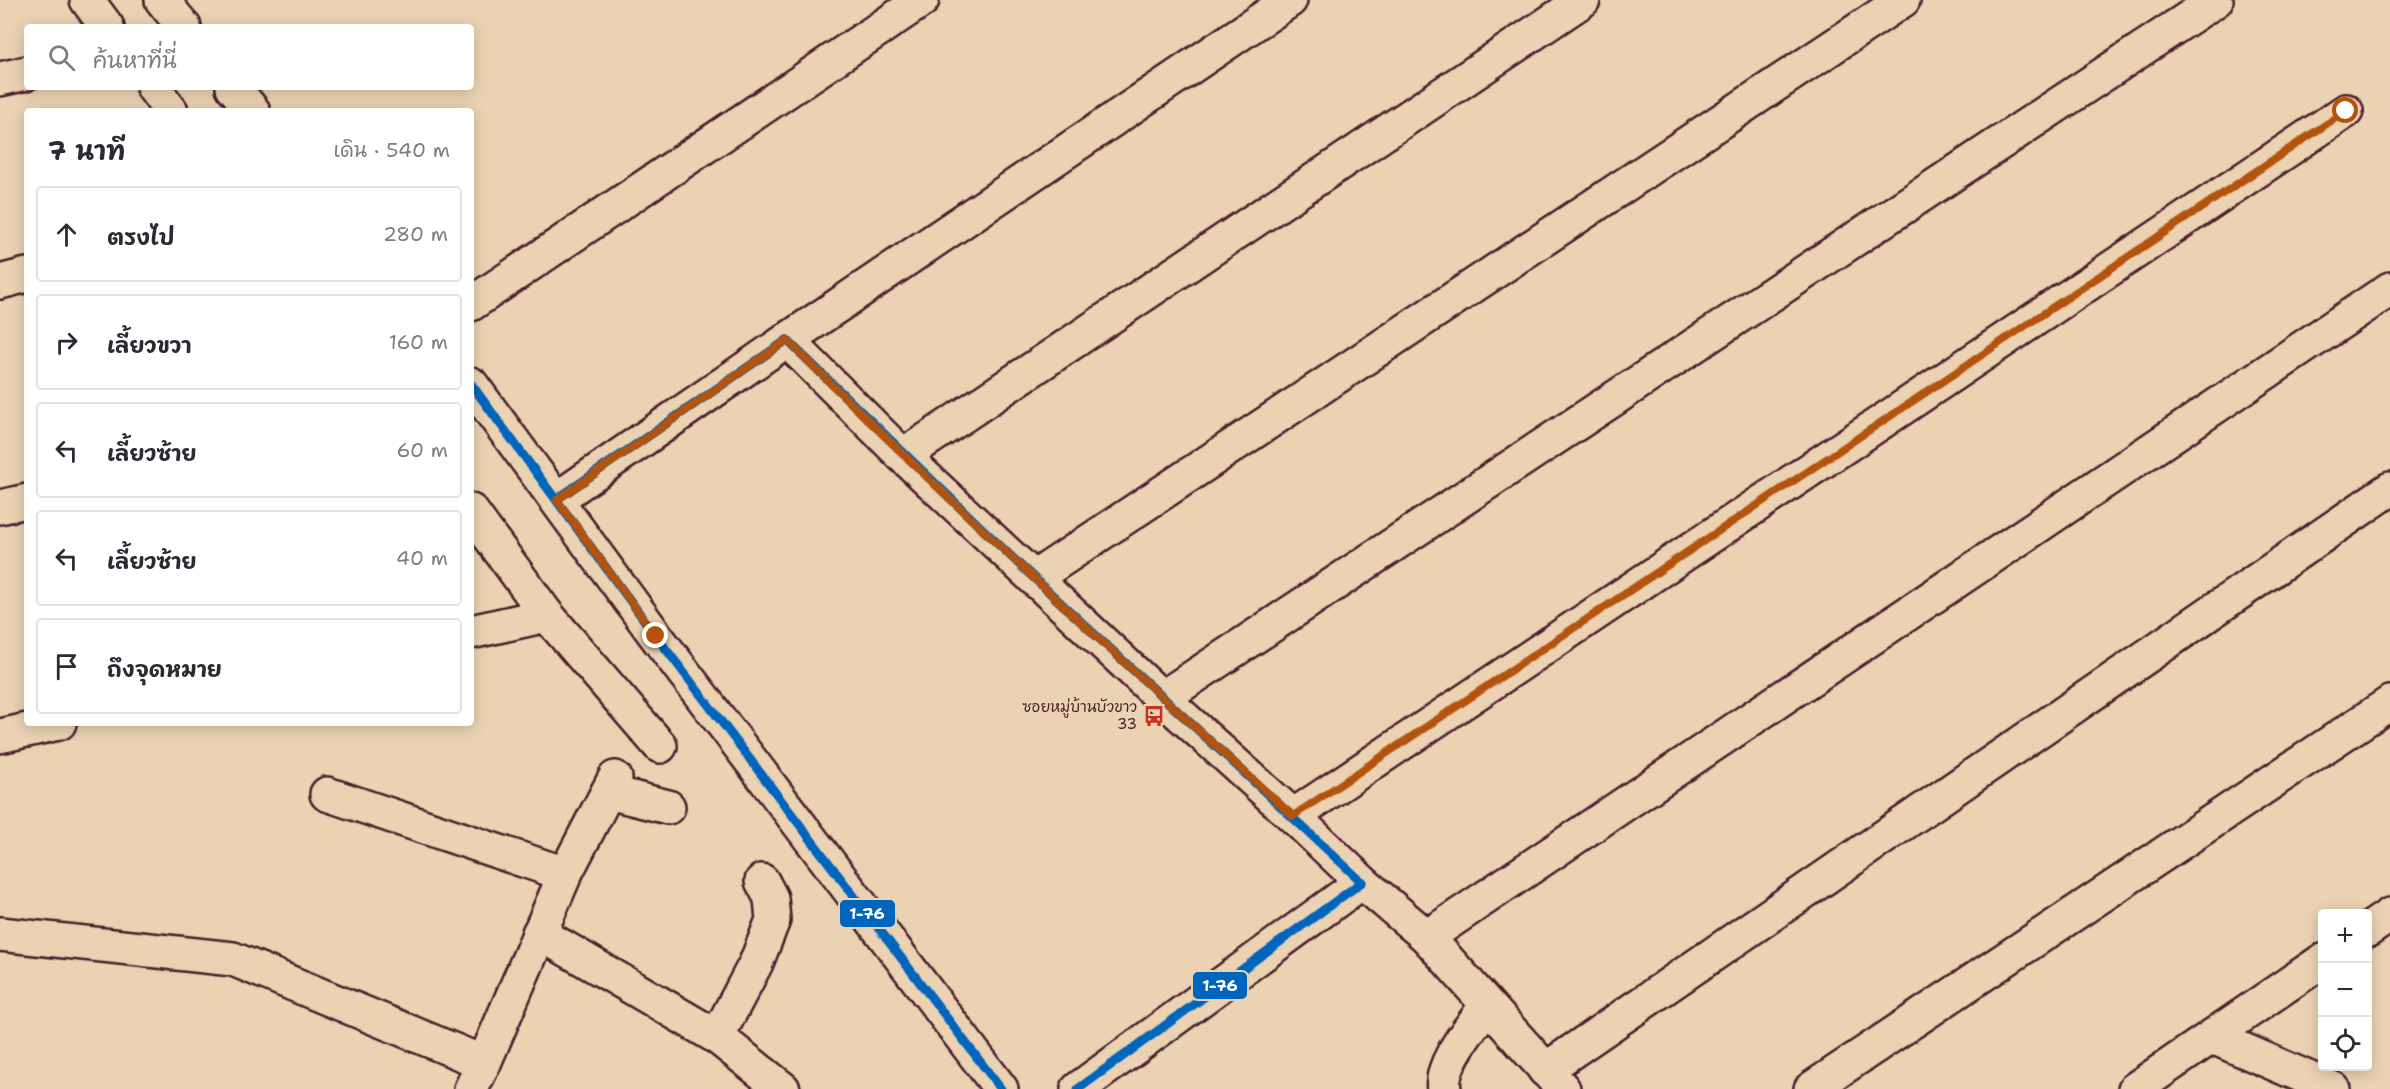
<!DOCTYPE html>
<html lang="th">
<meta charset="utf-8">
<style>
body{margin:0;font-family:"Shantell Sans","Playpen Sans Thai",sans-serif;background:#f7f7f7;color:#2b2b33}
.controls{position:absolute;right:18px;bottom:18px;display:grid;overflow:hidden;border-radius:6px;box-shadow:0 3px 15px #0003}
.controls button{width:54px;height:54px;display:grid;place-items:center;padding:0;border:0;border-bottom:2px solid #e1e1e2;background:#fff;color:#2b2b33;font:30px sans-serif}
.stop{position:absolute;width:18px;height:18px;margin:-14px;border:4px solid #b45309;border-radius:50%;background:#fff}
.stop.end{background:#b45309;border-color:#fff;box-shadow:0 2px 6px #0008}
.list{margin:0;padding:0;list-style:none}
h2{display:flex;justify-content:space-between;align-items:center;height:78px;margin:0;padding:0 24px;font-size:26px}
h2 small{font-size:20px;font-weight:400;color:#7c7c81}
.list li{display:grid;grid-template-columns:39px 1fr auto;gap:18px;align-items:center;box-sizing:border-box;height:96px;margin:0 12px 12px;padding:0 12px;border:2px solid #e1e1e2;border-radius:6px}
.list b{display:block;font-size:22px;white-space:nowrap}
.list em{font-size:20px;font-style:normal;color:#7c7c81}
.icon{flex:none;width:33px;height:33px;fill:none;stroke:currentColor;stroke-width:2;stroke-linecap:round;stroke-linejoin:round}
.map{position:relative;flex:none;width:2390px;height:1089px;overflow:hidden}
.search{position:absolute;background:#fff;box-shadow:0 3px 15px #0003;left:24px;top:24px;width:450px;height:66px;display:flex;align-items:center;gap:15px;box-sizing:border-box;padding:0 21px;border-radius:6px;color:#7c7c81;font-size:22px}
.panel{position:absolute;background:#fff;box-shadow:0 3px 15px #0003;left:24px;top:108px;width:450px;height:618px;border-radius:6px}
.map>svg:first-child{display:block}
</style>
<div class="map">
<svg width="2390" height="1089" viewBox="0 0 2390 1089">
<rect width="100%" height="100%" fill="#ebd2b3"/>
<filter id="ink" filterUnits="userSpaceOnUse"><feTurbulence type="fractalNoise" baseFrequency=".0167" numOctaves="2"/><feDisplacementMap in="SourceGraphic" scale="12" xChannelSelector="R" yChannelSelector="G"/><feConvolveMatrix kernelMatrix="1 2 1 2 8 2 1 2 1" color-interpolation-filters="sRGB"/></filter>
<g filter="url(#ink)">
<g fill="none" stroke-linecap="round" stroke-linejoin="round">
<defs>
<g id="minor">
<polyline points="87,0 107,27"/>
<polyline points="162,0 184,27"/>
<polyline points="0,79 27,73"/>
<polyline points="153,87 171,111"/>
<polyline points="233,87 253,111"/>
<polyline points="0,282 27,275"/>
<polyline points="471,304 922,0"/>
<polyline points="787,340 903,456 1162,698 1293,816 1362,882 1427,937 1563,1089"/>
<polyline points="471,384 656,636 1001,1089"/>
<polyline points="903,456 1583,0"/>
<polyline points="557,499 787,340 1290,0"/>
<polyline points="0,507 27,501"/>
<polyline points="471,511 547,615 660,746"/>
<polyline points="1034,578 1903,0"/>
<polyline points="471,632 547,615"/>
<polyline points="1162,698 2216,0"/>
<polyline points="0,736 59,723"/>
<polyline points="608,792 668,807"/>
<polyline points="327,794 565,874"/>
<polyline points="1293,816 2346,111"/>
<polyline points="2368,930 2390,915"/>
<polyline points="539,933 717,1037 783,1089"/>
<polyline points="0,934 233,959 484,1063"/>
<polyline points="1427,937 2390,289"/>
<polyline points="717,1037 756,963 773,920 771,898 762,881"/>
<polyline points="2213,1037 2333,1089"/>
<polyline points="1545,1070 2390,489"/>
<polyline points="471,1089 484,1063 565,874 615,778"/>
<polyline points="1078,1089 1362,882"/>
<path d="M1444,1089C1439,1064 1473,1025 1487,1005"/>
<polyline points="1811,1089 2390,703"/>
<polyline points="2135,1089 2322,961"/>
</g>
</defs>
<use href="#minor" stroke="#4a1f2b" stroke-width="38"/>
<use href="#minor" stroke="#ebd2b3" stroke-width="33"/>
<defs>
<g id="bus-1">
<polyline points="787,340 1020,565 1362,882"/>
<polyline points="471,384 656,636 1001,1089"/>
<polyline points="557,499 787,340"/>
<polyline points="1078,1089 1362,882"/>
</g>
</defs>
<use href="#bus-1" stroke="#ebd2b3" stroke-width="14"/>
<use href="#bus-1" stroke="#0065bd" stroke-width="9"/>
</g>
</g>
<g fill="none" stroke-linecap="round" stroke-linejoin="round" filter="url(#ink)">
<path stroke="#b45309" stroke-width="8" d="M656,636L557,500L787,340C951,504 1121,661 1293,816L2346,111"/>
</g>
<defs>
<symbol id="bus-bare" viewBox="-9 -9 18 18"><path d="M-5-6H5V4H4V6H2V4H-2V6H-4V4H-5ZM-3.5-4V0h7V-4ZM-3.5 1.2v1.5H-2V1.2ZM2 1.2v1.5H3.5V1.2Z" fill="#c8321e" stroke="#ebd2b3" stroke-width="2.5" paint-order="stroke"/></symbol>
</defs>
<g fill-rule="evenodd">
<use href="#bus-bare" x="1139" y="701" width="30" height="30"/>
</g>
<g text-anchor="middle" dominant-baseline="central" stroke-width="6" stroke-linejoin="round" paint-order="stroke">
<g font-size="15" fill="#4a1f2b" stroke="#ebd2b3" text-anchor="end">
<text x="1137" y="707">ซอยหมู่บ้านบัวขาว<tspan x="1137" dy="17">33</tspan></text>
</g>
</g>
<g stroke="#ebd2b3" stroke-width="2">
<rect x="839" y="899" width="57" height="29" rx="6" fill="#0065bd"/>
<rect x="1192" y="971" width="56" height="29" rx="6" fill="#0065bd"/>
</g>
<g font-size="16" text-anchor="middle" font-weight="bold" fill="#fff">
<text x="867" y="919">1-76</text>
<text x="1220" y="991">1-76</text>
</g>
</svg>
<div class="controls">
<button>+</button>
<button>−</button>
<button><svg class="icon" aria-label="locate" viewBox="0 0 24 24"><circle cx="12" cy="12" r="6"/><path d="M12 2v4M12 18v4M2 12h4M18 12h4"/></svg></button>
</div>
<div class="stop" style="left:2346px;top:111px"></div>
<div class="stop end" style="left:656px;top:636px"></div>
<div class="search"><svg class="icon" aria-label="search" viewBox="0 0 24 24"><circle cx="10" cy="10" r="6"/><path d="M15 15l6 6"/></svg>ค้นหาที่นี่</div>
<section class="panel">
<h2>7 นาที<small>เดิน · 540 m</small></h2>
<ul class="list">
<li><svg class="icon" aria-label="ahead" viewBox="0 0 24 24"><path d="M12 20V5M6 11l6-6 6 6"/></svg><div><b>ตรงไป</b></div><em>280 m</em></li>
<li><svg class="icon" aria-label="right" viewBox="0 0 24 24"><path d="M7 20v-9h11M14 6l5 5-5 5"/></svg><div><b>เลี้ยวขวา</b></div><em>160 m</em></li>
<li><svg class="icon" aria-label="left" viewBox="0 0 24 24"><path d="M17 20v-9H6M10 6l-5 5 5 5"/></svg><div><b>เลี้ยวซ้าย</b></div><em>60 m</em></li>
<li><svg class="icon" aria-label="left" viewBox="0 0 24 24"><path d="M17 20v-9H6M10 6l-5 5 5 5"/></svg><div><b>เลี้ยวซ้าย</b></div><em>40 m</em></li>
<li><svg class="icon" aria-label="arrive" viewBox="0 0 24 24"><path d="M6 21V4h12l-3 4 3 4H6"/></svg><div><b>ถึงจุดหมาย</b></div></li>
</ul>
</section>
</div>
